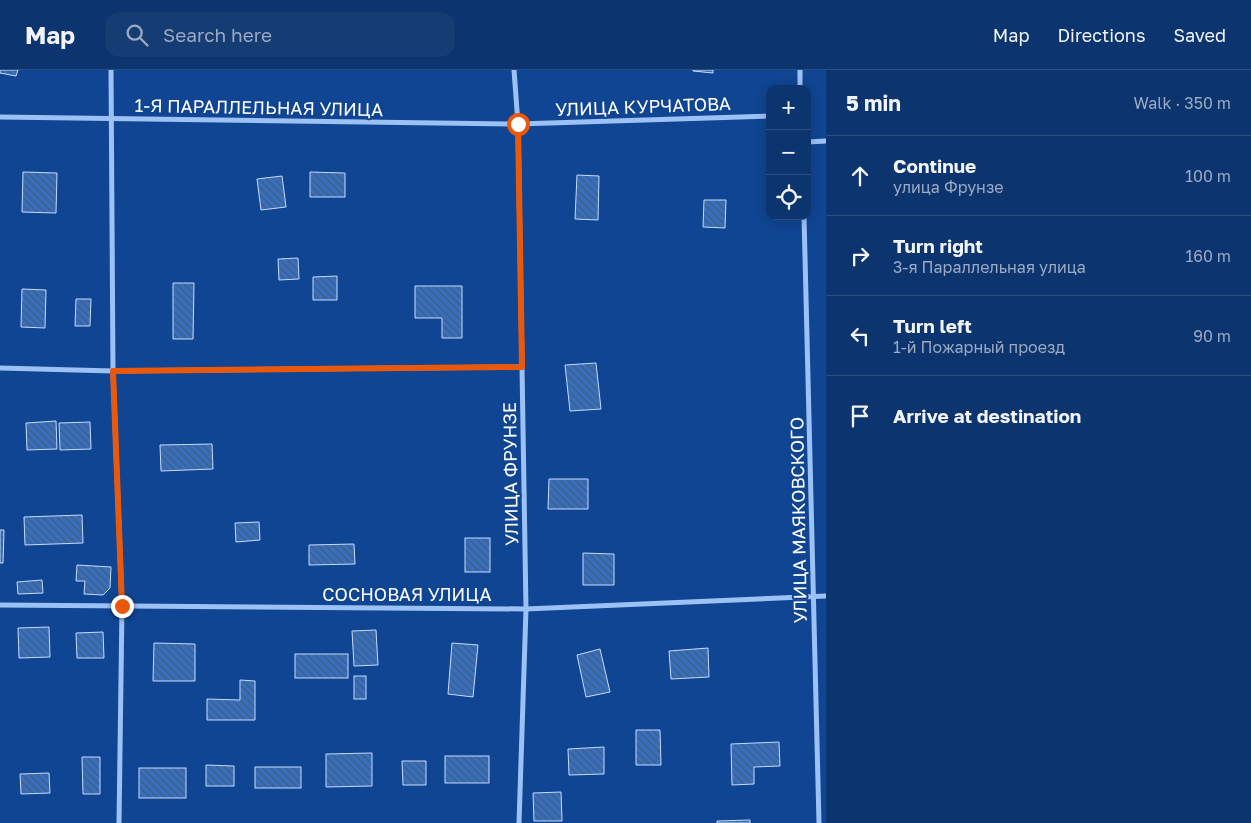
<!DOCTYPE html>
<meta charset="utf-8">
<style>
body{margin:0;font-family:"Golos Text",sans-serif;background:#153c73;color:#f1f3f6}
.controls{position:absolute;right:15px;top:15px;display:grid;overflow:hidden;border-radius:10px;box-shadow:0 2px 12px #0003}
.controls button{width:45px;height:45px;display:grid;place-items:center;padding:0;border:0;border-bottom:1px solid #2c4f81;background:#0c346e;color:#f1f3f6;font:25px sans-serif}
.stop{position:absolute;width:15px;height:15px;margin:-11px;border:4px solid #ea580c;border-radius:50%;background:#fff}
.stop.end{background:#ea580c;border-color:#fff;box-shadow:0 1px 5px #0008}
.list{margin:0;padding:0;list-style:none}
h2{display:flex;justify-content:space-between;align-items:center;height:65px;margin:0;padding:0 20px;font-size:21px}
h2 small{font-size:16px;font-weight:400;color:#9aaac2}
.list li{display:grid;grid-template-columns:32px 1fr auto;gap:15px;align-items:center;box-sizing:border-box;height:80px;padding:0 20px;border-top:1px solid #2c4f81}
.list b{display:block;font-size:19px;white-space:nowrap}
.list p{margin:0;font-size:16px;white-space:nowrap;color:#9aaac2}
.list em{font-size:16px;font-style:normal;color:#9aaac2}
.icon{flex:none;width:28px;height:28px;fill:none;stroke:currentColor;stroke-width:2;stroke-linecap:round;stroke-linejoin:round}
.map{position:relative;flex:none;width:826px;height:753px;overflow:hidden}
header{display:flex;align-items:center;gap:30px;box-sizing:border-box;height:70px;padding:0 25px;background:#0c346e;border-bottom:1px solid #2c4f81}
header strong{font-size:24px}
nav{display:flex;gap:28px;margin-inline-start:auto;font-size:18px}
.search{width:350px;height:45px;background:#153c73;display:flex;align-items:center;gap:12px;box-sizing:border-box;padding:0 18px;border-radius:15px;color:#9aaac2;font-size:19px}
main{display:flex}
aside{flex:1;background:#0c346e}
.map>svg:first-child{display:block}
</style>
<header>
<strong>Map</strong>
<div class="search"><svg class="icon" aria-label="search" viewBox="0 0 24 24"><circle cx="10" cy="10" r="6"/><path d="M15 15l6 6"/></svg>Search here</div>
<nav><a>Map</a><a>Directions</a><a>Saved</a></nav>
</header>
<main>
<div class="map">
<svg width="826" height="753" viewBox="0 0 826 753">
<defs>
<pattern id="building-back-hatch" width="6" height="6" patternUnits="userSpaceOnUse" patternTransform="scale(1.25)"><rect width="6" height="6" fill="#386fbc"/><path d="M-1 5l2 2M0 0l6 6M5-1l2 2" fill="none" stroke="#435c7e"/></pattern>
</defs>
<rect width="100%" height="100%" fill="#104593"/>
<g fill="url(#building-back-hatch)" stroke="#c4dcfe">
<polygon points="0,0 18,0 16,6 0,3"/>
<polygon points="693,0 713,0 713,3 693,1"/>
<polygon points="23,102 57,103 56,143 22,142"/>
<polygon points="310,102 345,103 345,127 310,127"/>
<polygon points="577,105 599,106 598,150 575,149"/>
<polygon points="282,106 286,137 261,140 257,109"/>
<polygon points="704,130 726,130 725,158 703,157"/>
<polygon points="298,188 299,209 279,210 278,189"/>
<polygon points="337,206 337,230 313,230 313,207"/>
<polygon points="173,213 194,213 193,269 173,269"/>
<polygon points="415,216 462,216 462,268 442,268 442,248 415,248"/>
<polygon points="22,219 46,220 45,258 21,257"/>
<polygon points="76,229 91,229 90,256 75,256"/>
<polygon points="596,293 601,339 570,341 565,295"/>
<polygon points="56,351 57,379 27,380 26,353"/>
<polygon points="90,352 91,379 60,380 59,353"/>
<polygon points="212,374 213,399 161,401 160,375"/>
<polygon points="549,409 588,409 588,439 548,439"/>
<polygon points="82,445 83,473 25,475 24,447"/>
<polygon points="259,452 260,470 236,472 235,453"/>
<polygon points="0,460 4,460 3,493 0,493"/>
<rect x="465" y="468" width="25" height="34"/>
<polygon points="354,474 355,494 309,495 309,475"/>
<polygon points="583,483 614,484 614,515 583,515"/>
<polygon points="77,495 111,497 110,518 103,525 84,524 85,511 76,511"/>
<polygon points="42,510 43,523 18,524 17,512"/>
<polygon points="49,557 50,587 19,588 18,558"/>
<polygon points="376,560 378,595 354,596 352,561"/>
<polygon points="103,562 104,588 77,588 76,563"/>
<polygon points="154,573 195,574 195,611 153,611"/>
<polygon points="452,573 478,575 473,627 448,624"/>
<polygon points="708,578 709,607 671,609 669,581"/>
<polygon points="600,579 610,622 586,627 577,585"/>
<rect x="295" y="584" width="53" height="24"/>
<rect x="354" y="606" width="12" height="23"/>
<polygon points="240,610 255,611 255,650 207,650 207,629 240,630"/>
<polygon points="636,660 660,660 661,695 636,695"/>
<polygon points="779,672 780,696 754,697 754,714 732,715 731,674"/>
<polygon points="604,677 604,704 569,705 568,679"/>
<polygon points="372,683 372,716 326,717 326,684"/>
<rect x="445" y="686" width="44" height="27"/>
<polygon points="82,687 100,687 100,724 83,724"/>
<polygon points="402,691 426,691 426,715 403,715"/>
<polygon points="206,695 234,696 234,716 206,716"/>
<rect x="255" y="697" width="46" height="21"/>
<rect x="139" y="698" width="47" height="30"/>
<polygon points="49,703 50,723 21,724 20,704"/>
<polygon points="561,722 562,751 534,751 533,723"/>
<polygon points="750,750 750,753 717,753 717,751"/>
</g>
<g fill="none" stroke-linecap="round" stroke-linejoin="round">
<g stroke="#9cc1f4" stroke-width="5">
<polyline points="111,0 113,301 122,536 119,753"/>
<polyline points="514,0 518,54 526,539 519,753"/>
<polyline points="800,0 800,19"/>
<polyline points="0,47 518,54 770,46"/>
<polyline points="807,72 826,71"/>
<polyline points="804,146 819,753"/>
<polyline points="0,298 113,301 522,297"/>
<polyline points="0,535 526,539 826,526"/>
</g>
</g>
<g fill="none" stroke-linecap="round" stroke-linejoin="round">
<polyline stroke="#ea580c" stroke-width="6" points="122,536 113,301 522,297 518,54"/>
</g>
<g text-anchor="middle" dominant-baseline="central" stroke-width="4" stroke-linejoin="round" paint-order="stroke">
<g font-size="18" fill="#fff" stroke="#104593">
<text transform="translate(643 36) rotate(-2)">УЛИЦА КУРЧАТОВА</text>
<text transform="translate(259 37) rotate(1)">1-Я ПАРАЛЛЕЛЬНАЯ УЛИЦА</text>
<text transform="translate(510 404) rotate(-91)">УЛИЦА ФРУНЗЕ</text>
<text transform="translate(798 450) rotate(-91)">УЛИЦА МАЯКОВСКОГО</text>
<text x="407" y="524">СОСНОВАЯ УЛИЦА</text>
</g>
</g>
</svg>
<div class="controls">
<button>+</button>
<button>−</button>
<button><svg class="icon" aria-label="locate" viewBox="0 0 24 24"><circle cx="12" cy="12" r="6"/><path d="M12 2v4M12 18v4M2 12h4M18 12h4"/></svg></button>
</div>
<div class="stop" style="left:518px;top:54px"></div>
<div class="stop end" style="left:122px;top:536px"></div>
</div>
<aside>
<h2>5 min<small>Walk · 350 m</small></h2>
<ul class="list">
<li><svg class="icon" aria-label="ahead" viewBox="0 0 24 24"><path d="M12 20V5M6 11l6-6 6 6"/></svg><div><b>Continue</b><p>улица Фрунзе</p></div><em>100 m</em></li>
<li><svg class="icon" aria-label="right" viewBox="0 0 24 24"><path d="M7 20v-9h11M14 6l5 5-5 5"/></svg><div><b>Turn right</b><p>3-я Параллельная улица</p></div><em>160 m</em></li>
<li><svg class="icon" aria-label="left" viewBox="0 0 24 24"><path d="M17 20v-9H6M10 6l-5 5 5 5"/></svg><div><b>Turn left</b><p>1-й Пожарный проезд</p></div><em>90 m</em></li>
<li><svg class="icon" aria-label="arrive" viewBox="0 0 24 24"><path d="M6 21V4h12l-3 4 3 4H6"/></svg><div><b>Arrive at destination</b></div></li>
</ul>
</aside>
</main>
